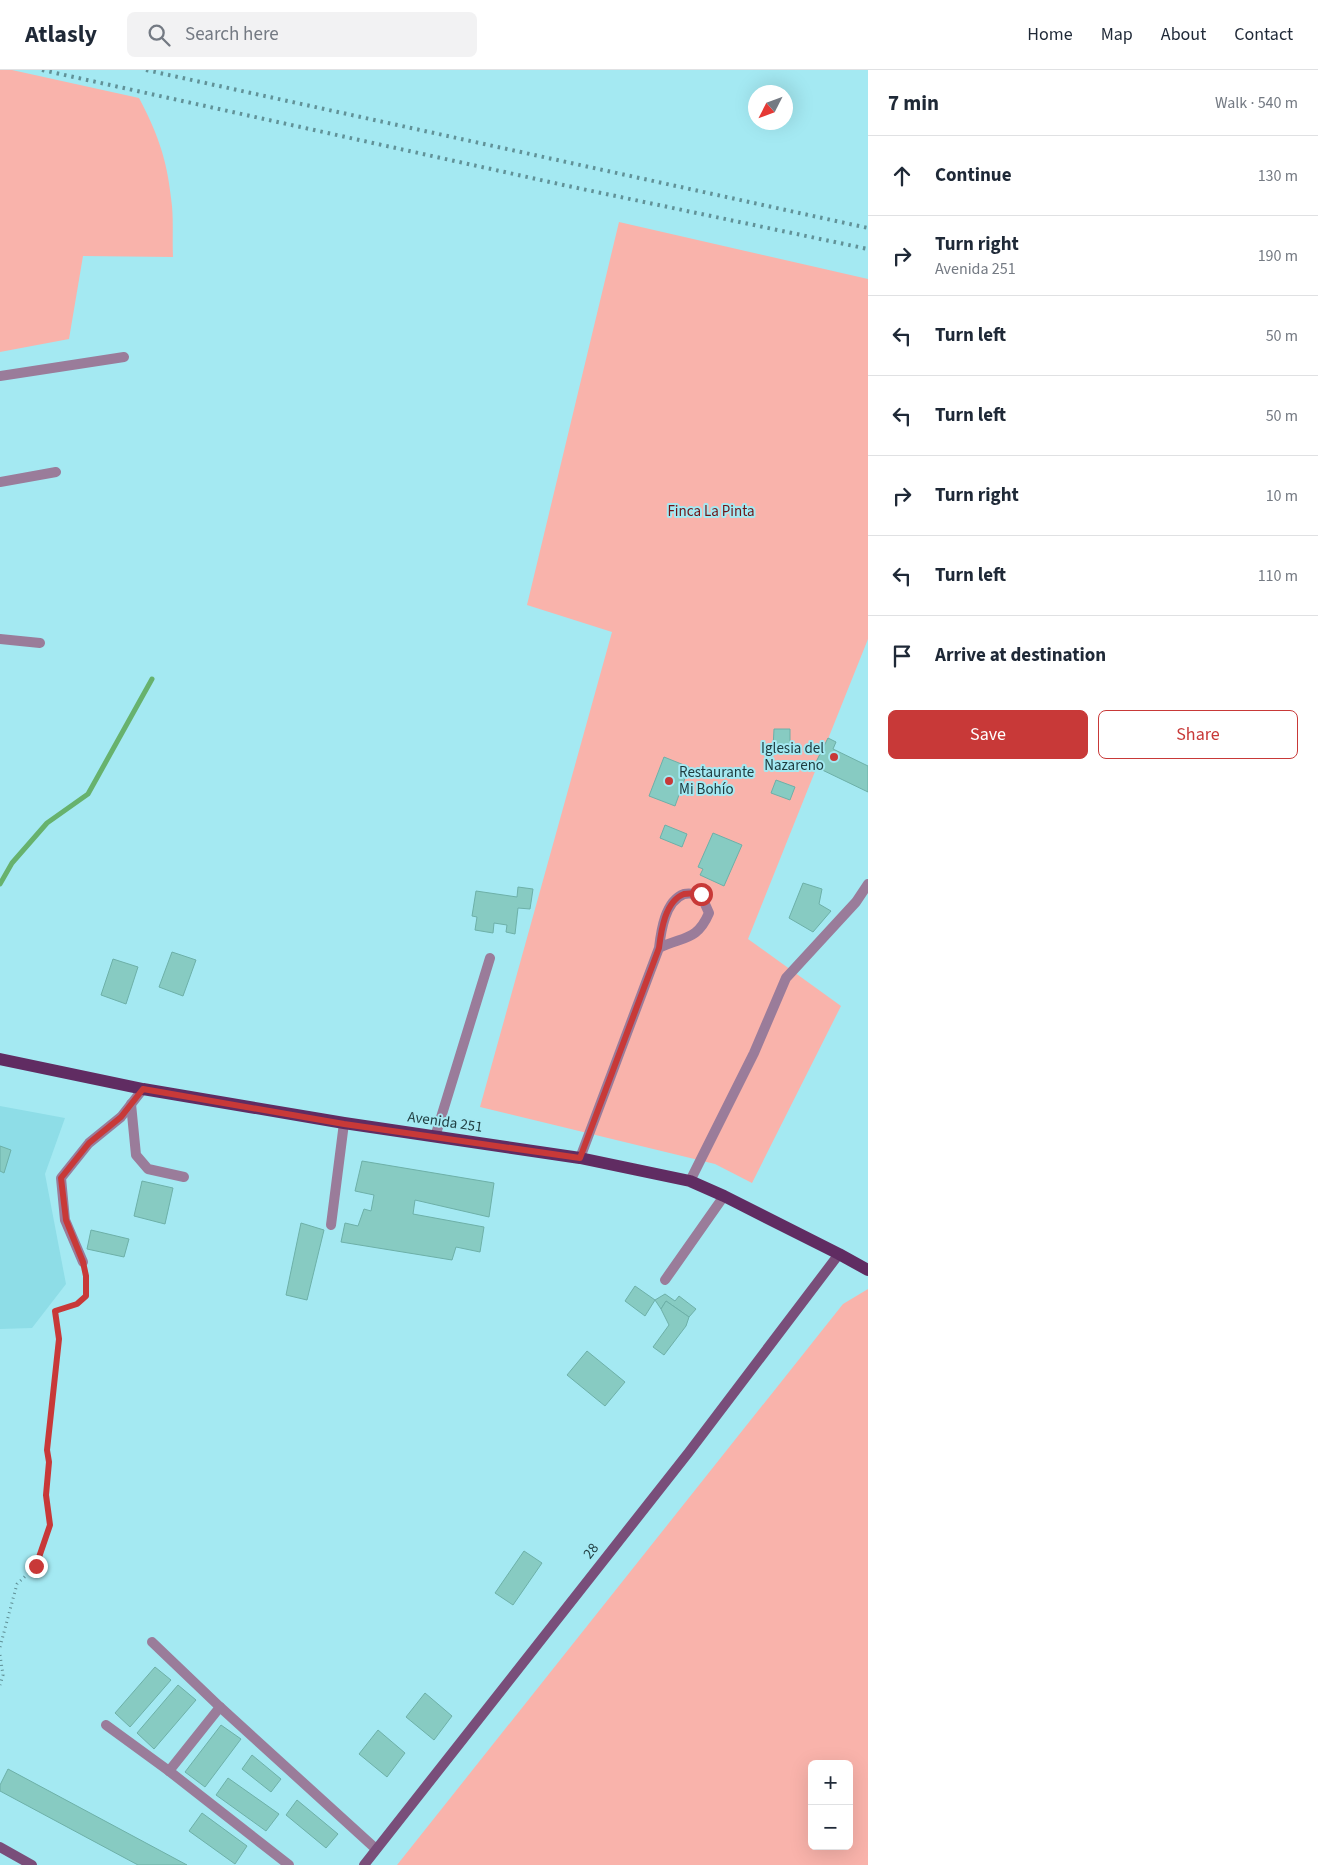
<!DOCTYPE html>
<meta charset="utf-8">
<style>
body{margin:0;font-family:"Source Sans 3",sans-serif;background:#f2f2f3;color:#1f2937}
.controls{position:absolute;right:15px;bottom:15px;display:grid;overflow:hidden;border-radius:8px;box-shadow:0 5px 20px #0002}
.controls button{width:45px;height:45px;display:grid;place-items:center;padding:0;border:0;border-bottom:1px solid #e0e1e3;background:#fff;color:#1f2937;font:25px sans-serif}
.compass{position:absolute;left:748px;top:15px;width:45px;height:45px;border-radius:50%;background:#fff;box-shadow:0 5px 20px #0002;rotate:228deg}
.stop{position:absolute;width:15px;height:15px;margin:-11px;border:4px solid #c83938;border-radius:50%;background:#fff}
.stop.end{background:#c83938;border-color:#fff;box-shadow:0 1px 5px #0008}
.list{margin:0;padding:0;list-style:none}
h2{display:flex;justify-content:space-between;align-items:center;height:65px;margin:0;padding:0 20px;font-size:21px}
h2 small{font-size:16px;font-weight:400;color:#747a83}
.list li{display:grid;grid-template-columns:32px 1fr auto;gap:15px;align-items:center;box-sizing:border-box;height:80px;padding:0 20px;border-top:1px solid #e0e1e3}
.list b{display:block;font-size:19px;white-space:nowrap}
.list p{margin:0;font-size:16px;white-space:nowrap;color:#747a83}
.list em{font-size:16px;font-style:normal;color:#747a83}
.actions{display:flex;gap:10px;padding:15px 20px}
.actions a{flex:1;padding:11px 0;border:1px solid #c83938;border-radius:8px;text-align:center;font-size:18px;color:#c83938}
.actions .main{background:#c83938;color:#fff}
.icon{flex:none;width:28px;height:28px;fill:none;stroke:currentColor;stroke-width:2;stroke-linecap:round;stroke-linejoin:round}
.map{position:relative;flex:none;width:868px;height:1795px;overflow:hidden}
header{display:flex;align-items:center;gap:30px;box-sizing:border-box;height:70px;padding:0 25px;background:#fff;border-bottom:1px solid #e0e1e3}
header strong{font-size:24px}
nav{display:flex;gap:28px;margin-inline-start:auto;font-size:18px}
.search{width:350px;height:45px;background:#f2f2f3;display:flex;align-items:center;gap:12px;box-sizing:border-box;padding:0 18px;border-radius:8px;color:#747a83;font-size:19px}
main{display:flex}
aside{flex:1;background:#fff}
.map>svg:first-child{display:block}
</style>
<header>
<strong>Atlasly</strong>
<div class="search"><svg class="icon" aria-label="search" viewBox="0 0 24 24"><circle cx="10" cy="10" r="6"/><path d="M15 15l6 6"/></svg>Search here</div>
<nav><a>Home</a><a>Map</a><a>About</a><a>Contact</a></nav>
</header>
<main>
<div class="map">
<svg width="868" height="1795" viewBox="0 0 868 1795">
<rect width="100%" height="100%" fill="#a4e9f2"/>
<polygon fill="#8edde7" points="0,1036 65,1048 45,1104 66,1214 32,1258 0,1259"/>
<g fill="#f9b3ab" fill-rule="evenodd">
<path d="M0,0H12L139,28C157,62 167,89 171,128C174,147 172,167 173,187L83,186L69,269L0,282Z"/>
<polygon points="619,152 868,209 868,569 748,869 841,936 752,1113 715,1094 480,1037 612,562 527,535"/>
<path d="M868,1219V1795H397L843,1234ZM812,1694H849V1776H812Z"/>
</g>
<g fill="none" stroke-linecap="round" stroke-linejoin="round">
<polyline stroke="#67b26d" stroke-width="5" points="0,814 12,793 47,753 88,724 152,609"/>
</g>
<g fill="#87cbc2" stroke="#6db0a8">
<polygon points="774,659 790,659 790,679 773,678"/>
<polygon points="828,668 836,672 833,679 868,696 868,722 814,696"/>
<polygon points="664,687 689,697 675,736 649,726"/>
<polygon points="776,710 795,717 790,730 771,723"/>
<polygon points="665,755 687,764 682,777 660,768"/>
<polygon points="713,763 742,775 724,816 700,805 703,799 698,797"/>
<polygon points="803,813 822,819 819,834 831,841 813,862 789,848"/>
<polygon points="518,817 533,819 530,839 518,838 515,864 506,862 507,855 494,853 493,863 475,860 477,847 472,846 476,821 517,827"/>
<polygon points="172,882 196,890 183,926 159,917"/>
<polygon points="113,889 138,897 126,934 101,925"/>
<polygon points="0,1076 11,1080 4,1103 0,1101"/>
<polygon points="362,1091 494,1113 489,1147 415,1130 413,1144 484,1157 480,1182 456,1177 452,1190 341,1172 345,1153 358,1156 364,1139 371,1141 374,1125 355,1121"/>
<polygon points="142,1111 173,1118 165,1154 134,1146"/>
<polygon points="301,1153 324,1160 307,1230 286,1225"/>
<polygon points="91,1160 129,1169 124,1187 87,1179"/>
<polygon points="635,1216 655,1230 645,1246 625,1231"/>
<polygon points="665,1224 675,1231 679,1226 696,1239 689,1247 666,1231 661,1239 655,1230"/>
<polygon points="666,1231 689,1247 686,1256 664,1285 653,1277 669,1255 661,1239"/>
<polygon points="587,1281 625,1312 605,1336 567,1305"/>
<polygon points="524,1481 542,1493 513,1535 495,1523"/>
<polygon points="155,1597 171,1610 130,1657 115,1643"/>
<polygon points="178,1615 196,1630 154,1679 137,1663"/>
<polygon points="425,1623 452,1646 434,1670 406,1647"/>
<polygon points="221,1655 241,1669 205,1717 185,1702"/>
<polygon points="378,1660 405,1683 387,1707 359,1684"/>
<polygon points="252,1685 281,1709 271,1722 242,1699"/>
<polygon points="8,1699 187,1795 138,1795 0,1721 0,1715"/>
<polygon points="228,1708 279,1744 266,1761 216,1725"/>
<polygon points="297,1730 338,1764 326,1778 286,1745"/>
<polygon points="202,1743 247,1776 235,1794 189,1761"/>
</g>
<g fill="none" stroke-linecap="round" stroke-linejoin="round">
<g stroke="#5f8f95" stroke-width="3" stroke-dasharray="1 4" stroke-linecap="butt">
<polyline points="0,1577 17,1514 36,1496 50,1455 46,1425 49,1392 47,1380 59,1269 55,1241 77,1234 86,1226 85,1203"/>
<polyline points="0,1585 3,1605 0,1615"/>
</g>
<g stroke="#9a7c9a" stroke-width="10">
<polyline points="0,412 56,402"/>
<polyline points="0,569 40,573"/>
<polyline points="131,1034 136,1085 148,1099 184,1107"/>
<polyline points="435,1067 490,888"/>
<path d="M580,1088L659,878C661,861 665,831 684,824C689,823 696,824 701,825L709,843C697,871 684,866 659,878"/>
<polyline points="690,1111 754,983 786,908 856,832 868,814"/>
<polyline points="331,1155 344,1053"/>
<polyline points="83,1192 65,1150 61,1108 89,1073 121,1047 143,1019"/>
<polyline points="665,1210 724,1126"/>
<polyline points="169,1701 220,1637"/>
</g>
<g stroke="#9a7c9a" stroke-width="10">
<polyline points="0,306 124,287"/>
<polyline points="152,1572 220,1637 376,1779"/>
<polyline points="106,1655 169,1701 289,1795"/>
</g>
<g stroke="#794e7a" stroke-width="10">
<polyline points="0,1777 32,1795"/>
<polyline points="364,1795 689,1382 839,1184"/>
</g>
<polyline stroke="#602c62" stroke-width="12" points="0,989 143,1019 344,1053 580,1088 690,1111 724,1126 839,1184 868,1200"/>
<g stroke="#619298" stroke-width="4" stroke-dasharray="2.5 5" stroke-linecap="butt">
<polyline points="42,0 568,116 868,179"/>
<polyline points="146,0 868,158"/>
</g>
</g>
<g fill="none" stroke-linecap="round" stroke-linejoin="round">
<path stroke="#c83938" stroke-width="6" d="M36,1496L50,1455L46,1425L49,1392L47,1380L59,1269L55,1241L77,1234L86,1226V1206L83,1192L66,1150L61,1108L89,1073L121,1047L143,1019L344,1054L580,1088L659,878C661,861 665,831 684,824C689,823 696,824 701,824"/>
</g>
<g fill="#c83938" stroke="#a4e9f2" stroke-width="2">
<circle cx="834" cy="687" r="5"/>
<circle cx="669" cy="711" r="5"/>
</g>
<g text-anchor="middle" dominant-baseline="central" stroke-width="4" stroke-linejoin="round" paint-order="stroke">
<g font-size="15" fill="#6f1516" stroke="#a4e9f2">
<text x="711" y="441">Finca La Pinta</text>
</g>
<g font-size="15" fill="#1e3b3e" stroke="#a4e9f2" text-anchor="end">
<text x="824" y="678">Iglesia del<tspan x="824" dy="17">Nazareno</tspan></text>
<text x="679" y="702" text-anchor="start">Restaurante<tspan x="679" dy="17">Mi Bohío</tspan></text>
</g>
<g font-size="15" fill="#1e3b3e" stroke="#a4e9f2">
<text transform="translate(445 1052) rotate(8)">Avenida 251</text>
<text transform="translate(591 1481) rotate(-52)">28</text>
</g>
</g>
</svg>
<div class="controls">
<button>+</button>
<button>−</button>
</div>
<svg class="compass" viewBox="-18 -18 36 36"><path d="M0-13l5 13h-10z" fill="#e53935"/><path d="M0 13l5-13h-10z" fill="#747a83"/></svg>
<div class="stop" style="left:701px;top:824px"></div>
<div class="stop end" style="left:36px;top:1496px"></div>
</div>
<aside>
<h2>7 min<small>Walk · 540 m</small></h2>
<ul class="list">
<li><svg class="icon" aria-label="ahead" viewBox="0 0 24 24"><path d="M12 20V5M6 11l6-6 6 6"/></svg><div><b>Continue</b></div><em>130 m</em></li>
<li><svg class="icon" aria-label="right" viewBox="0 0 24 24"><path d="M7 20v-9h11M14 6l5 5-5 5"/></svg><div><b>Turn right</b><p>Avenida 251</p></div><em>190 m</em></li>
<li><svg class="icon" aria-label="left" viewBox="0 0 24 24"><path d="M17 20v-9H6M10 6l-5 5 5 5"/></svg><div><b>Turn left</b></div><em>50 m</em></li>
<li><svg class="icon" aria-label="left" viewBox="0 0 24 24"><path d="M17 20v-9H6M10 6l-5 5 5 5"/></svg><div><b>Turn left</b></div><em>50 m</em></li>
<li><svg class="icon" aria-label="right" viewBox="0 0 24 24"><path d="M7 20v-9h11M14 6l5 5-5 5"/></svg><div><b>Turn right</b></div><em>10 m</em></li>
<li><svg class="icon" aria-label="left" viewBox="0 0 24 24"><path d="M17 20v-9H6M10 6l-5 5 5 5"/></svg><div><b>Turn left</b></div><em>110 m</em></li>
<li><svg class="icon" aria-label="arrive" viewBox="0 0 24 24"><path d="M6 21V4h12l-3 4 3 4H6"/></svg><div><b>Arrive at destination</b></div></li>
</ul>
<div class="actions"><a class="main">Save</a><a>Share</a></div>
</aside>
</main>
